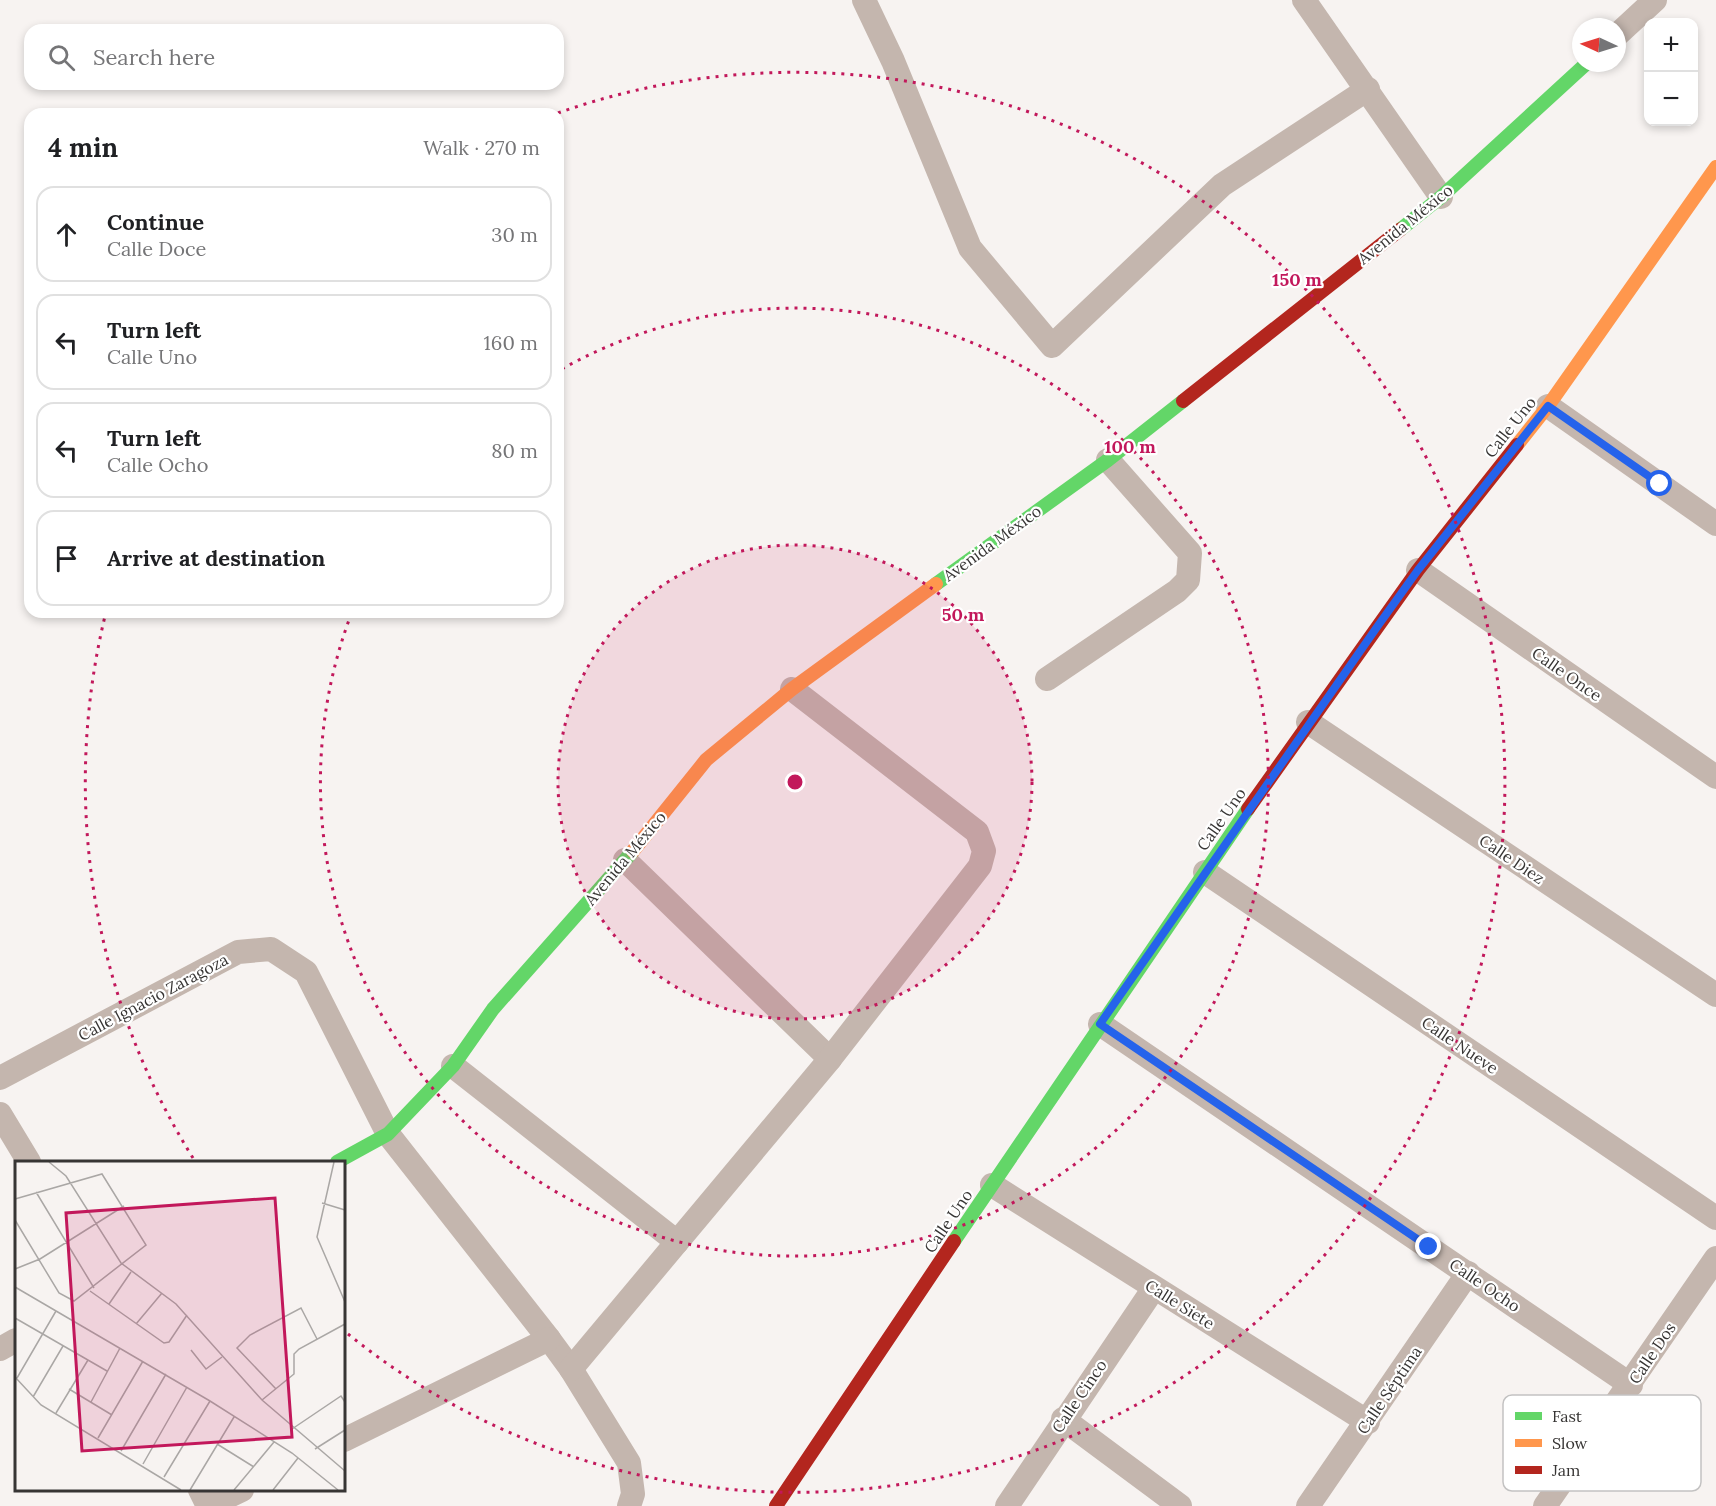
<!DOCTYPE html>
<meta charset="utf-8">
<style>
body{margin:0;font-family:Lora,serif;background:#f2f2f2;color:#202124}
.controls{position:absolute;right:18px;top:18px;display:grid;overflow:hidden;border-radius:12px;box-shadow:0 3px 9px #0003}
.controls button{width:54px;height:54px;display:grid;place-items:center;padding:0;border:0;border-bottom:2px solid #e0e0e0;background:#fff;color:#202124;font:30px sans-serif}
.compass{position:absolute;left:1572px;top:18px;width:54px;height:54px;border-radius:50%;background:#fff;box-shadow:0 3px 9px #0003;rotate:274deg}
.stop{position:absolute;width:18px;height:18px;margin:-14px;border:4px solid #2563eb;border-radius:50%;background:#fff}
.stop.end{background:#2563eb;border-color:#fff;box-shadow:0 2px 6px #0008}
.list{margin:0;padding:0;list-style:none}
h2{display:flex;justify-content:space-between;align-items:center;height:78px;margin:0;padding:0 24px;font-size:26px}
h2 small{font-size:20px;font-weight:400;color:#757577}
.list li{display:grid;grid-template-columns:39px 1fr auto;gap:18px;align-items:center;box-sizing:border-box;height:96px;margin:0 12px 12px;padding:0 12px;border:2px solid #e0e0e0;border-radius:18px}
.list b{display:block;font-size:22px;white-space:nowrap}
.list p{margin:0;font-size:20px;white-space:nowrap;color:#757577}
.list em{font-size:20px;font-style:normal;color:#757577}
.icon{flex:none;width:33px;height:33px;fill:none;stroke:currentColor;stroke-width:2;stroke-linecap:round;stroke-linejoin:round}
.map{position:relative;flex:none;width:1716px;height:1506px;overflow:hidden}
.search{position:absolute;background:#fff;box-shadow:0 3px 9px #0003;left:24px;top:24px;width:540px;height:66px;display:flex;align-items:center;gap:15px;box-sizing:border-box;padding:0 21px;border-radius:18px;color:#757577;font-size:22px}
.panel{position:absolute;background:#fff;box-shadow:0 3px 9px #0003;left:24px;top:108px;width:540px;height:510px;border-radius:18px}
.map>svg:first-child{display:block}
</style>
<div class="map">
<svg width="1716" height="1506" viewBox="0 0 1716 1506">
<rect width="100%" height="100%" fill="#f7f3f1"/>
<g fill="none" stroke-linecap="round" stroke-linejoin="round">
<g stroke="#c4b6ae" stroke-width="24">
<polyline points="864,0 893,61 970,248 1052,346 1222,185 1368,89"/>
<polyline points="1304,0 1441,197"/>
<polyline points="1617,35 1655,0"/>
<polyline points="1548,406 1716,524"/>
<polyline points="1418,570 1716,777"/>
<polyline points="1047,679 1177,591 1188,580 1190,553 1108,460"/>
<polyline points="1308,722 1716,995"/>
<polyline points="625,860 830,1059"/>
<polyline points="1205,872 1716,1218"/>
<polyline points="1100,1024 1631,1385"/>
<polyline points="453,1066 677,1242"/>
<polyline points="0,1078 238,952 271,949 306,972 388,1134 549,1339 571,1369 629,1463 633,1494 629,1506"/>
<polyline points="0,1114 29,1162"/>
<polyline points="992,1185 1368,1422"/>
<polyline points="0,1349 16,1340"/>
<polyline points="571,1369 830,1059 980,866 984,851 977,832 792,689"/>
<polyline points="1063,1419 1180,1506"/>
<polyline points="344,1440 549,1339"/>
<polyline points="200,1490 208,1506 242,1490"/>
<polyline points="1007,1506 1154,1288"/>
<polyline points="1308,1506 1468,1273"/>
<polyline points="1545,1506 1716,1258"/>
</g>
<g stroke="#63d668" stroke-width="14">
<polyline points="1401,229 1441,197 1587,63"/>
<polyline points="936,584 1108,460 1183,401"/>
<polyline points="337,1162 388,1134 453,1066 493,1009 633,851"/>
<polyline points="954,1241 1248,809"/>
</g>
<g stroke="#ff974d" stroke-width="14">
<polyline points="1517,445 1548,406 1716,167"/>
<polyline points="633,851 706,760 792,689 936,584"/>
</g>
<g stroke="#b3261e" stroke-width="14">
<polyline points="1183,401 1401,229"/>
<polyline points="1248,809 1418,570 1517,445"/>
<polyline points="776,1506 954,1241"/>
</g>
</g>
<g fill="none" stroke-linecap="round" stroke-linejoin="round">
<polyline stroke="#2563eb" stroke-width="8" points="1429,1247 1100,1024 1377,627 1418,570 1548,406 1660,484"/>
</g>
<circle cx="795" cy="782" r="237" fill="#c2185b" fill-opacity=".12"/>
<g fill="none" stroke="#c2185b" stroke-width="3" stroke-dasharray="3 6">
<circle cx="795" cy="782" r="237"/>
<path d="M562 369A474 474 0 1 1 352 612"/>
<path d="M193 1158A710 710 0 0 1 105 616M558 113A710 710 0 1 1 348 1334"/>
</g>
<g text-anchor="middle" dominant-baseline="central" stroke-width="4.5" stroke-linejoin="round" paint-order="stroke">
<g font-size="16" fill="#373534" stroke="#fff">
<text transform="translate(1405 224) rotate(-39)">Avenida México</text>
<text transform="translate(1510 427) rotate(-52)">Calle Uno</text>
<text transform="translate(992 543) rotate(-36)">Avenida México</text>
<text transform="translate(1567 674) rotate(35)">Calle Once</text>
<text transform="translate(1221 819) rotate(-55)">Calle Uno</text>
<text transform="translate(625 858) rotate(-50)">Avenida México</text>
<text transform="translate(1512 859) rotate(34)">Calle Diez</text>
<text transform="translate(153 997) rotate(-28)">Calle Ignacio Zaragoza</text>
<text transform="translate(1460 1045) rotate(34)">Calle Nueve</text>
<text transform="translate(948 1221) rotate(-56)">Calle Uno</text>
<text transform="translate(1485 1285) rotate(34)">Calle Ocho</text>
<text transform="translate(1180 1304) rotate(32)">Calle Siete</text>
<text transform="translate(1652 1353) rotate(-56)">Calle Dos</text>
<text transform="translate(1389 1390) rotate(-56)">Calle Séptima</text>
<text transform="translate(1079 1396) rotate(-56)">Calle Cinco</text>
</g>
</g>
<g transform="translate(15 1161)">
<rect width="330" height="330" fill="#f7f3f1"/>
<path fill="none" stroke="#aaa7a5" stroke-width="1.5" d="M34,1L51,15L106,102L161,143L247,239L330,310M319,1L302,76L330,141M21,31L79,127M0,38L87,13L131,84L59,140L44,132L0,59M307,42L330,49M0,108L25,98L109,45M0,126L195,240L277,292L323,329M75,130L149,182L154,181L172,154M94,143L116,111M0,157L92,210M121,163L147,132M176,189L191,208L207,196M0,216L26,244L166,329M2,217L41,150M54,228L97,254M261,228L222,187L235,174L286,147L302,178M18,236L48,185M247,239L279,213V193L284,188L330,163M76,241L105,187M41,252L73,199M277,268L326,235L330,241M83,277L128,200M202,283L239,306M300,288L330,269M106,290L151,213M128,303L172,226M149,316L195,240M175,329L219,256M219,329L259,281M258,329L283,297"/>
<path fill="#c2185b" fill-opacity="0.15" stroke="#c2185b" stroke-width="3" d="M260,37L277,276L67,290L51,52Z"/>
<rect width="330" height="330" fill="none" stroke="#373534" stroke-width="3"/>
</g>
<rect x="1503" y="1395" width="198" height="96" rx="9" fill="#fff" stroke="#c3c2c2" stroke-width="1.5"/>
<rect x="1515" y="1412" width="27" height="8" fill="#63d668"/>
<rect x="1515" y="1439" width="27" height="8" fill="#ff974d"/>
<rect x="1515" y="1466" width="27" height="8" fill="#b3261e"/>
<g font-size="16" fill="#373534">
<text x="1552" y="1422">Fast</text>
<text x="1552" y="1449">Slow</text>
<text x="1552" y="1476">Jam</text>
</g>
<circle cx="795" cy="782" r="9" fill="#c2185b" stroke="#fff" stroke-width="3"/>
<g font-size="18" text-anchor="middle" font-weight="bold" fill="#c2185b" stroke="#fff" stroke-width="4.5" stroke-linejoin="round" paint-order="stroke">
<text x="1297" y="286">150 m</text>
<text x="1130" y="453">100 m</text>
<text x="963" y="621">50 m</text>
</g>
</svg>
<div class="controls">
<button>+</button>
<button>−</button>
</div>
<svg class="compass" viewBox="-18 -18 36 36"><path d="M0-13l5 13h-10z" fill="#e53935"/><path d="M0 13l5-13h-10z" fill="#757577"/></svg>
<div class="stop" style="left:1660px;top:484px"></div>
<div class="stop end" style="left:1429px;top:1247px"></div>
<div class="search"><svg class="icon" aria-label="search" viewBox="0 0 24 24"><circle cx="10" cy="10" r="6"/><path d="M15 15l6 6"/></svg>Search here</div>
<section class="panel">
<h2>4 min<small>Walk · 270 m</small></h2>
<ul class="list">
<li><svg class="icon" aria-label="ahead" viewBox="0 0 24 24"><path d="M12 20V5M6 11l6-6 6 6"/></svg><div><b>Continue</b><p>Calle Doce</p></div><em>30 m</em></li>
<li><svg class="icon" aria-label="left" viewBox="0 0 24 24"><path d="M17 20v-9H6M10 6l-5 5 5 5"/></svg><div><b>Turn left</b><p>Calle Uno</p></div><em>160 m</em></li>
<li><svg class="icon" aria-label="left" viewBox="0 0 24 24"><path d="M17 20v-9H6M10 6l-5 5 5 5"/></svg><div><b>Turn left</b><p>Calle Ocho</p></div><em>80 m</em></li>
<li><svg class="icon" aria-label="arrive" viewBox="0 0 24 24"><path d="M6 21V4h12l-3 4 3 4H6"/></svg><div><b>Arrive at destination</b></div></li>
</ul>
</section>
</div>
